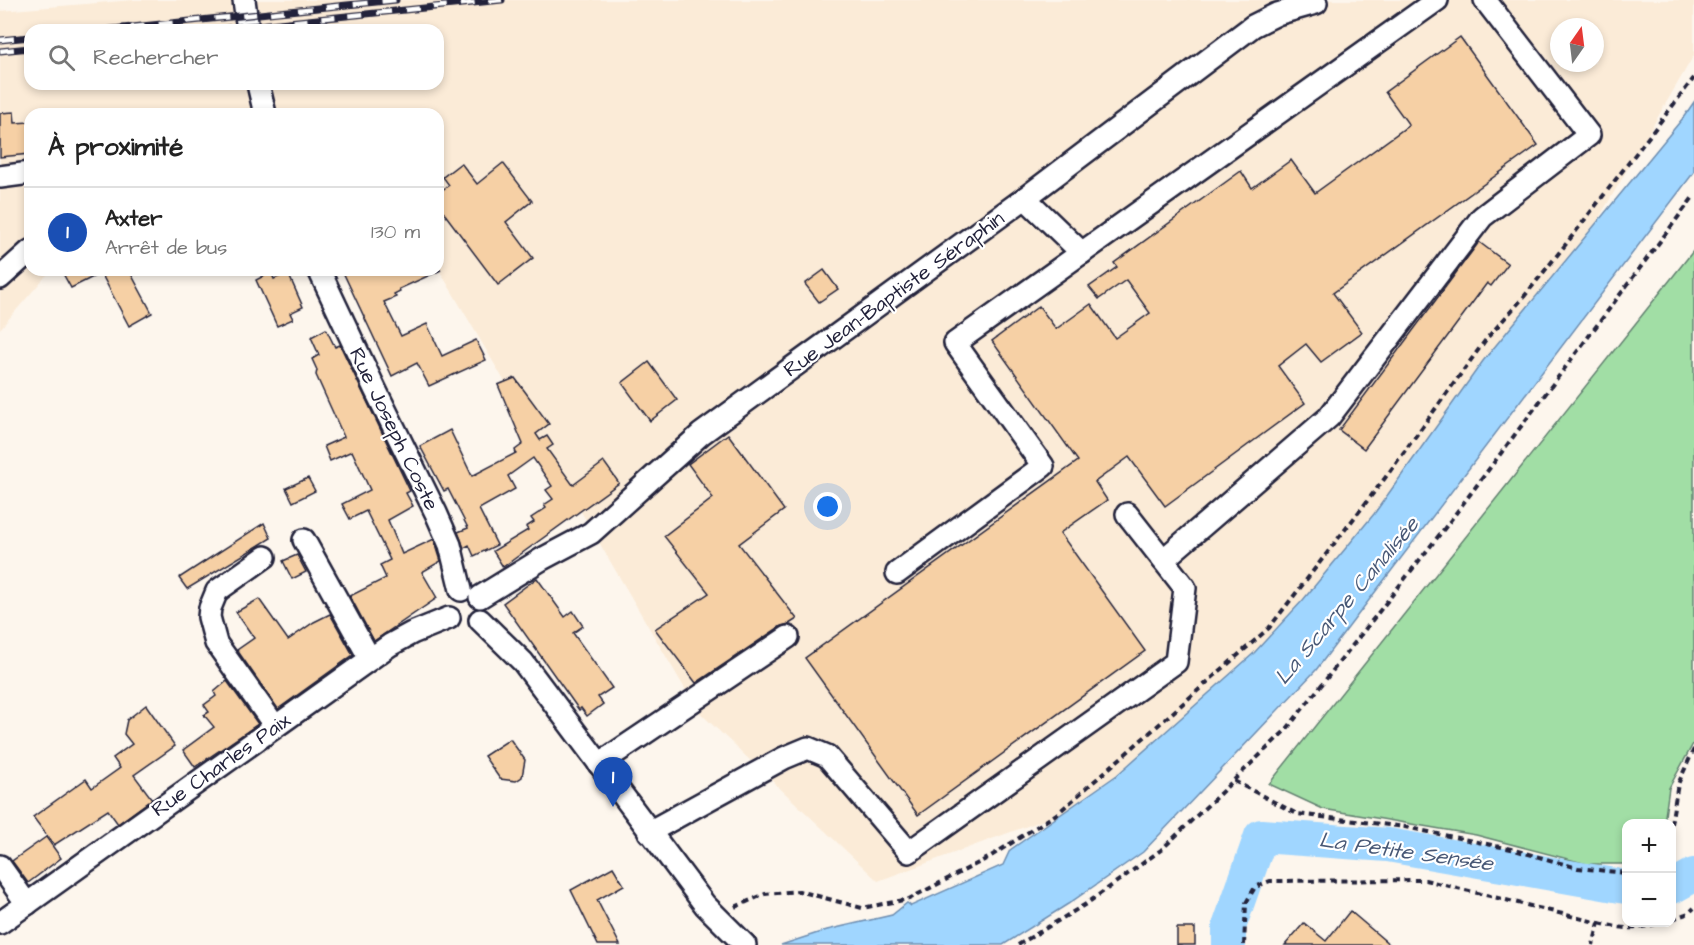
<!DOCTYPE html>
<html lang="fr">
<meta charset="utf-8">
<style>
body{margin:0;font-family:"Architects Daughter",sans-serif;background:#f2f2f2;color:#222}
.controls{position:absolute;right:18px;bottom:18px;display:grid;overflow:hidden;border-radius:12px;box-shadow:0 3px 9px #0003}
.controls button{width:54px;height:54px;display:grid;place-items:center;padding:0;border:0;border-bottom:2px solid #e0e0e0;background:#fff;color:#222;font:30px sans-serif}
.compass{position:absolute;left:1550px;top:18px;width:54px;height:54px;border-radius:50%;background:#fff;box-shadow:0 3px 9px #0003;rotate:14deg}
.you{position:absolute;left:828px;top:507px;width:21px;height:21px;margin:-15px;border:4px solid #fff;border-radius:50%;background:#1a73e8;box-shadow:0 0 0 9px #1a73e833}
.badge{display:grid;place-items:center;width:39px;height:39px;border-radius:50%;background:#c8321e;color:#fff;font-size:20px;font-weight:700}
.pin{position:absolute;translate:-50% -50px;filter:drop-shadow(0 2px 3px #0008)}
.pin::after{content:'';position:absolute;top:32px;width:21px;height:18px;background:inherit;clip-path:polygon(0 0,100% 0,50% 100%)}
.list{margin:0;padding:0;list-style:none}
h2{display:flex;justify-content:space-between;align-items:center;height:78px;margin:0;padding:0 24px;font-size:26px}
h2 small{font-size:20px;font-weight:400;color:#767676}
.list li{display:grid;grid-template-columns:39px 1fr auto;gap:18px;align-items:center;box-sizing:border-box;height:90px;padding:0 24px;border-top:2px solid #e0e0e0}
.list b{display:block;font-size:22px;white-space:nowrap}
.list p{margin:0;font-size:20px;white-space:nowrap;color:#767676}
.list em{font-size:20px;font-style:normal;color:#767676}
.icon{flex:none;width:33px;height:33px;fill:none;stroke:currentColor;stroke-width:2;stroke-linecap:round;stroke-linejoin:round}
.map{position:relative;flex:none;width:1694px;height:945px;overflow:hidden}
.search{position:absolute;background:#fff;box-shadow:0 3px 9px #0003;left:24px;top:24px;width:420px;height:66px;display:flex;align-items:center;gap:15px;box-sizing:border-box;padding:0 21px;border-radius:18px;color:#767676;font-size:22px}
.panel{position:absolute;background:#fff;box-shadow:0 3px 9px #0003;left:24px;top:108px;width:420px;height:168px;border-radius:18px}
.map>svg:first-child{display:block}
</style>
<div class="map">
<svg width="1694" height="945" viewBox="0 0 1694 945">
<rect width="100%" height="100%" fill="#fdf6ed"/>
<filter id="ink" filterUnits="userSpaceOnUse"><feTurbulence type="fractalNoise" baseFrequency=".0167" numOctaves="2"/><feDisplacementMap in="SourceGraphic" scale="12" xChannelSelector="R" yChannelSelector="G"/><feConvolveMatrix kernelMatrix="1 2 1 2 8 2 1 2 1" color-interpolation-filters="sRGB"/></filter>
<g filter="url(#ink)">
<path fill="#fbebd7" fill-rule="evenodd" d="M134,0H1694V55L1402,556L1163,776L878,881L698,711L438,268V114H30V270H51L0,329V11ZM1559,27H1595V63H1559ZM30,30H438V84H30Z"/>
<polygon fill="#a1dea5" stroke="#628070" stroke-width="1.5" points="1694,250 1694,742 1669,788 1664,823 1626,824 1626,864 1587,864 1476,835 1323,809 1269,784"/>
<polygon fill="#a0d6ff" stroke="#6e8eb1" stroke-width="1.5" points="1694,102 1694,172 1316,670 1143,852 1068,904 1003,945 781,945 827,930 892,915 907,903 911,906 1003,865 1010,850 1117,775 1254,653 1303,600 1374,514 1483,361 1683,118"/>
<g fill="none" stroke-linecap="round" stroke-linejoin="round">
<g stroke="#a0d6ff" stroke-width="34">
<polyline points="1672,887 1694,875"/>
<polyline points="1229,945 1229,927 1261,836 1388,845 1626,887"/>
</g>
</g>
<g fill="#f6d0a5" stroke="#22223b" stroke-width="1.5">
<polygon points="1460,37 1538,145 1333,293 1362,332 1321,362 1306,344 1278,366 1305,403 1165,506 1129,457 1095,482 1107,500 1060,533 1145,651 918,815 805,658 1078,461 992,341 1039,306 1056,329 1091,304 1115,338 1150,313 1126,280 1099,299 1089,287 1117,267 1114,263 1241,171 1252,188 1291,160 1315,193 1409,125 1385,92"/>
<polygon points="14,112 15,123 30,122 30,154 0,157 0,113"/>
<polygon points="461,163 477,184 503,163 532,201 506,222 533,258 498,285 438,205 438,193 449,185 443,177"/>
<polygon points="1479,242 1508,264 1491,286 1487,283 1364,449 1339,430"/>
<polygon points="61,270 129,270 152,313 129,326 101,273 71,288"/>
<polygon points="342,270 441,270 399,289 400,291 394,294 396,297 384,302 401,336 427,324 442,356 476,340 486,360 429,386 417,363 392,376"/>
<polygon points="824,270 838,289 819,302 805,284"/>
<polygon points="271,272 274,279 288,273 303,307 290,313 293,319 277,326 256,280"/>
<polygon points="326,329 335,347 340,345 410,491 406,493 413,506 388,520 402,554 434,539 441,561 422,572 437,598 374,641 350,596 386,578 380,565 390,560 366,511 350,519 342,504 370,490 352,451 330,461 324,446 344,437 316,375 317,370 312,359 319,355 311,337"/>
<polygon points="649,362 677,400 650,421 622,383"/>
<polygon points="515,378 549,424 536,434 540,440 547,436 553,445 547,449 573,485 604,462 619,483 503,567 493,551 528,530 526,527 534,522 531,518 546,508 544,505 553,499 546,490 552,486 533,458 508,476 515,489 479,509 497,545 474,556 469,545 464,548 458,532 468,528 448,489 444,491 420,446 450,430 472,476 516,453 515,450 523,444 498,385"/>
<polygon points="728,434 784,510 739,544 797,619 789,624 781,626 696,683 655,629 709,593 664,536 713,498 688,464"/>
<polygon points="308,478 315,491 293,502 286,488"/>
<polygon points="264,523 271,538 187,589 179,578"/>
<polygon points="297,555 306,572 292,579 283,561"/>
<polygon points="537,578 565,617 573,611 583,626 573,633 612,688 598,697 603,704 587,716 581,708 579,710 503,603"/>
<polygon points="259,599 288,640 314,622 330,614 353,655 278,709 237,650 254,638 236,612"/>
<polygon points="227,681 258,724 195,767 183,750 214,727 204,715 209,712 204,705 216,696 214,692"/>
<polygon points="146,705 175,746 134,775 152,799 118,824 108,810 54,845 33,817 86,779 92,788 120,768 113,758 132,744 124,734 127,720"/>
<polygon points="510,739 525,760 522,777 516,781 500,779 484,756"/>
<polygon points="46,837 61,858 28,883 12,861"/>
<polygon points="613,867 624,885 597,900 620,945 598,945 571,890"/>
<polygon points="1350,911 1390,945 1285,945 1304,923 1326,941"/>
<rect x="1177" y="928" width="18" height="17"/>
</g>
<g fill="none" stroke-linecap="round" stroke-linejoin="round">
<defs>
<g id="minor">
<polyline points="244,0 248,30"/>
<polyline points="258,84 265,114"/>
<polyline points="0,177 30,173"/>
<polyline points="1025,198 1082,253"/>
<polyline points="319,270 375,389 436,513 450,545 461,590"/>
<polyline points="0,278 30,251"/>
<polyline points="304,540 370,659"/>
<polyline points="265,557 217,591 210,608 209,617 216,643 275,726"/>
<polyline points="1163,560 1329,417 1482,217 1589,135 1485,0"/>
<polyline points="897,573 1043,466 955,343 1437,0"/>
<polyline points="480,597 542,559 591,533 701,434 1025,198 1253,26 1277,14 1316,3"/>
<polyline points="480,620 523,662 705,905 745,945"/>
<polyline points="599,764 788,637"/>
<polyline points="649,832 784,758 808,748 827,756 909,852 1176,662 1185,588 1127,514"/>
<polyline points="0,866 27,904"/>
<polyline points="0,923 390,645 412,633 449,618"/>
</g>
</defs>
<use href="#minor" stroke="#22223b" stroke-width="26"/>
<g stroke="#22223b" stroke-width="4" stroke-dasharray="6 4.5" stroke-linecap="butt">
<polyline points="1234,781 1297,814 1405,827 1511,849 1578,868 1626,873"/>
<polyline points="1671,824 1678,784 1694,749"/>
<polyline points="735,907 765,894 799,891 862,908 909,899 988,858 1058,813 1269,628 1385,478 1487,338 1523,298 1566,244 1694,78"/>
<polyline points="1672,919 1689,913 1694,908"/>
<path d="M1599,923C1622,929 1637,931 1661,922"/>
<polyline points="1018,945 1086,904 1161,850 1286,730 1444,529 1694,196"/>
<polyline points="1244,945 1246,903 1255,887 1270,881 1425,880 1599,923 1593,945"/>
</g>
<use href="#minor" stroke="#fff" stroke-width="21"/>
<defs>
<g id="rail">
<polyline points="103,30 396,0"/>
<polyline points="210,30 502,0"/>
<polyline points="0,40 30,37"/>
<polyline points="0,51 30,48"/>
</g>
</defs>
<use href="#rail" stroke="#22223b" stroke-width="7"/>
<use href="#rail" stroke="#fff" stroke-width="4.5" stroke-dasharray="14" stroke-linecap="butt"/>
</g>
</g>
<g text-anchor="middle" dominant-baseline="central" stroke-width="4.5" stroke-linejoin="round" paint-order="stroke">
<g font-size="21" fill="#22223b" stroke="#fff">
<text transform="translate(894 294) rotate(-36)">Rue Jean-Baptiste Séraphin</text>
<text transform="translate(394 429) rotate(64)">Rue Joseph Coste</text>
<text transform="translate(221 765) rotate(-35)">Rue Charles Paix</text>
</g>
<g font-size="22" font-style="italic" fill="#485876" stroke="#fff">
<text transform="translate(1347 601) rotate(-50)">La Scarpe Canalisée</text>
<text transform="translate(1406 852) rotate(8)">La Petite Sensée</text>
</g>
</g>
</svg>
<div class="controls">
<button>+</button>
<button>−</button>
</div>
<svg class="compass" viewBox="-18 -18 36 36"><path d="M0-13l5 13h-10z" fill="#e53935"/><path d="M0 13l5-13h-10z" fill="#767676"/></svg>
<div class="you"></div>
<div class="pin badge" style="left:613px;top:807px;background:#1a4fb4">1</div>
<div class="search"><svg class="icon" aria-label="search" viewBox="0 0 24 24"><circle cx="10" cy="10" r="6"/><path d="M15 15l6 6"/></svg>Rechercher</div>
<section class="panel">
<h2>À proximité<small></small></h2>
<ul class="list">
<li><span class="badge" style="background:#1a4fb4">1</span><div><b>Axter</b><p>Arrêt de bus</p></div><em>130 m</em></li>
</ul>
</section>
</div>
